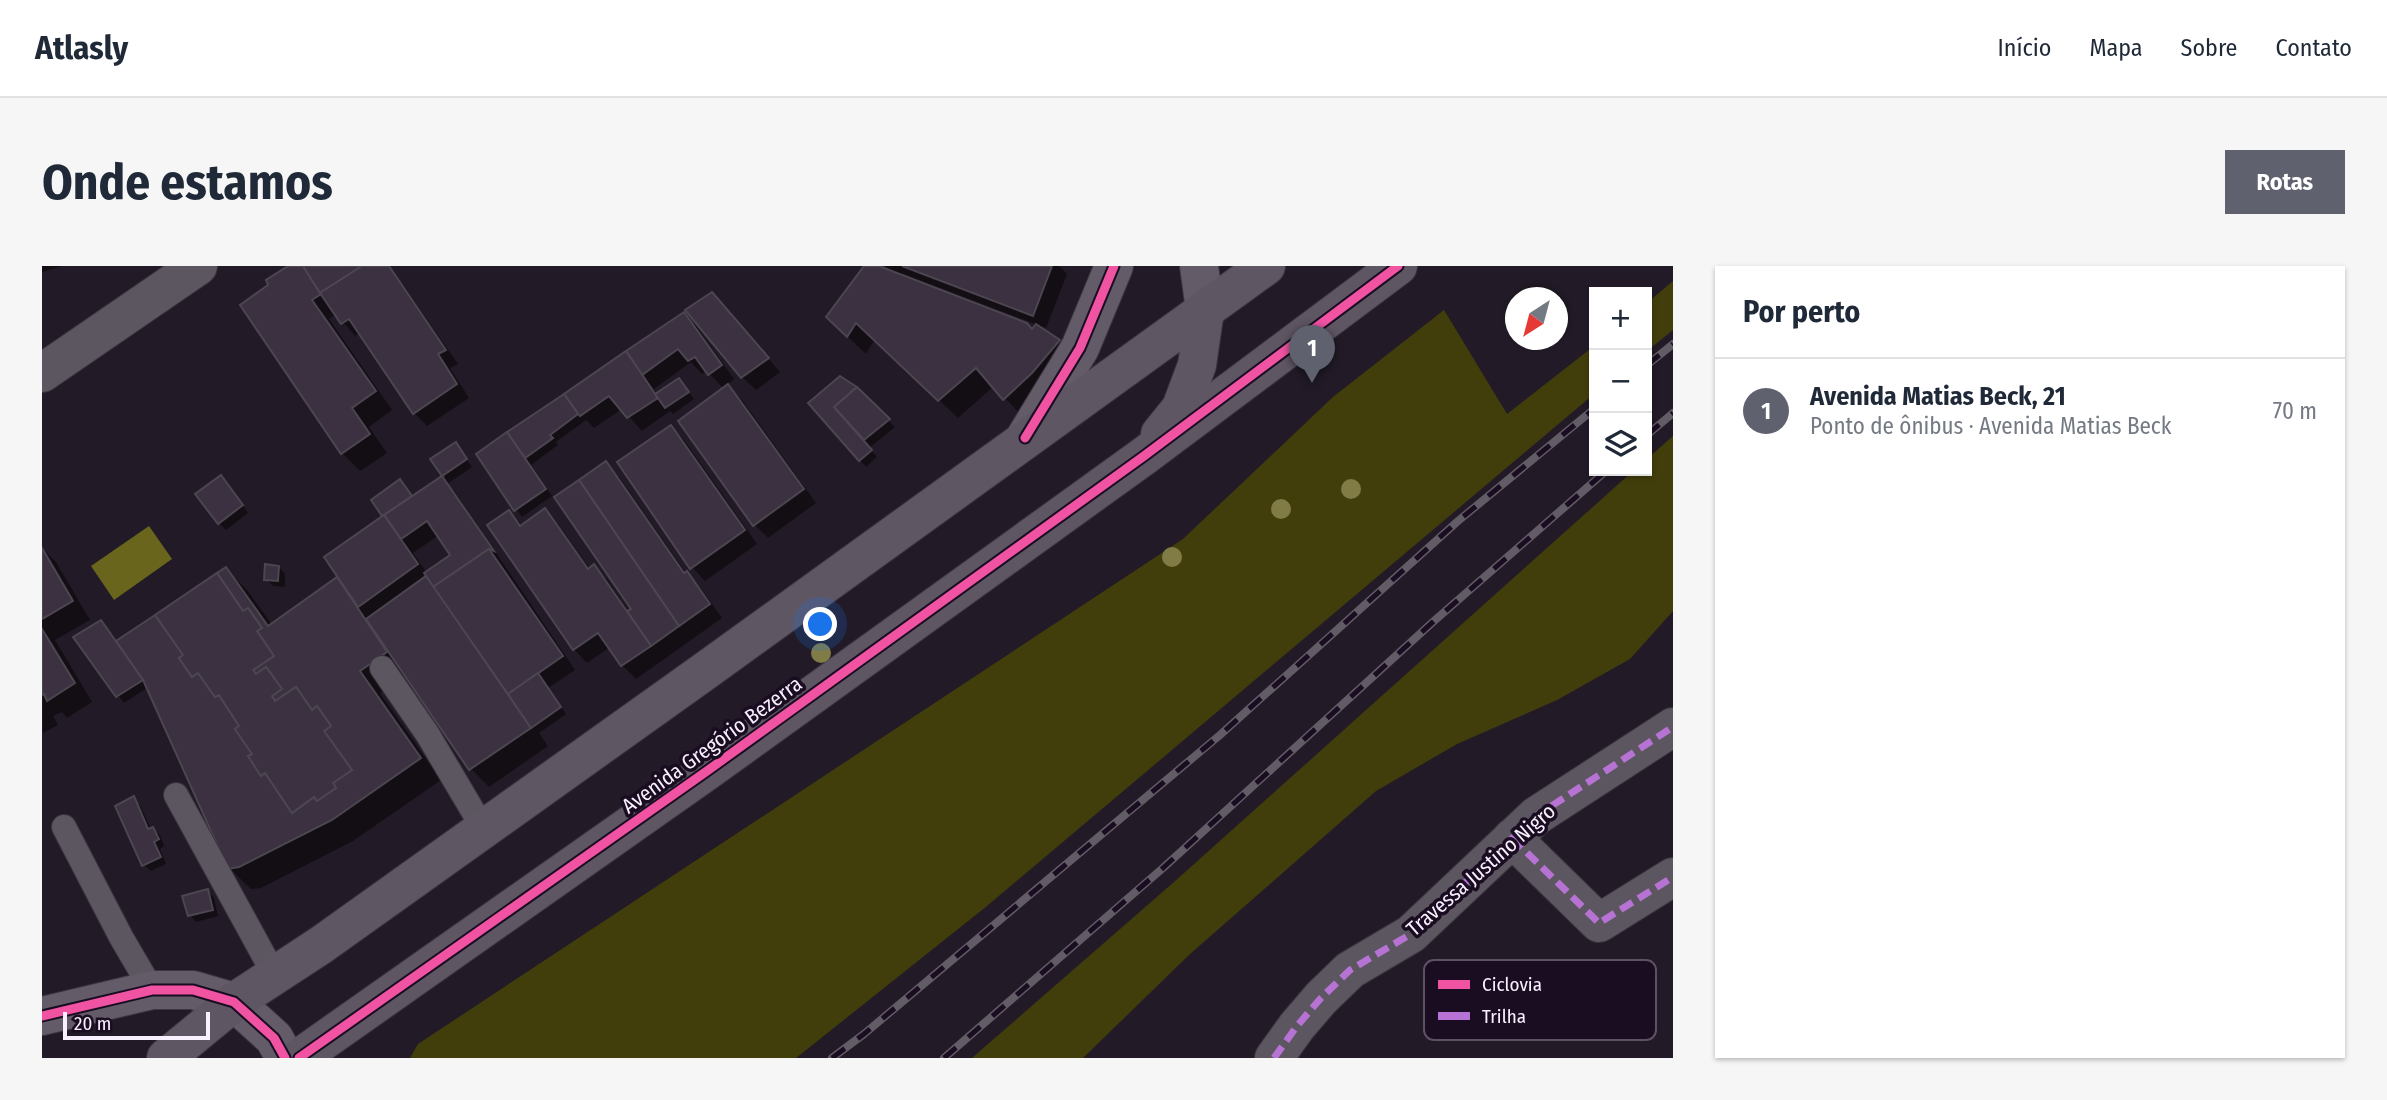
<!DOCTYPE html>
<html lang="pt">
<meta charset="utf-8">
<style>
body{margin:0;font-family:"Fira Sans Condensed",sans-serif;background:#f6f6f7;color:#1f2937}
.controls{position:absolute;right:21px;top:21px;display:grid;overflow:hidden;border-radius:0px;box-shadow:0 2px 5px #0004}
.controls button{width:63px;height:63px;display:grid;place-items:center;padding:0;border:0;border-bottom:2px solid #e0e1e3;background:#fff;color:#1f2937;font:35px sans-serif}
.compass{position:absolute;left:1463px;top:21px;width:63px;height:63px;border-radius:50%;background:#fff;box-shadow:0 2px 5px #0004;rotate:216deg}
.scale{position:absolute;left:21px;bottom:18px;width:147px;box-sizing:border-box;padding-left:7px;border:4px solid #f8efff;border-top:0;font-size:19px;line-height:24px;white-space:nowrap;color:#f8efff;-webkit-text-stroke:5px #1a0d22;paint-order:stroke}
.you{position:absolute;left:779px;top:359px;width:24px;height:24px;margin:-18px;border:5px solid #fff;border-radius:50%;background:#1a73e8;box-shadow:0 0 0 10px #1a73e833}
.badge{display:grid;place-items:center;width:46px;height:46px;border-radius:50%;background:#5f616f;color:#fff;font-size:23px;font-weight:700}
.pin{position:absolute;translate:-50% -58px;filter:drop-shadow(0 2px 4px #0008)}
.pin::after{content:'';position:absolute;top:37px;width:24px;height:21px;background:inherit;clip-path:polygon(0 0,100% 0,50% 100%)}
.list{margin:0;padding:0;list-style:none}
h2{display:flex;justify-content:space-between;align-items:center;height:91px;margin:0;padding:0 28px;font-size:30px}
h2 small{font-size:23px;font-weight:400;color:#747a83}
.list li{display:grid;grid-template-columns:46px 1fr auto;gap:21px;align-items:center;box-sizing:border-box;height:105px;padding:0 28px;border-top:2px solid #e0e1e3}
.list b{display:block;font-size:26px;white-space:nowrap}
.list p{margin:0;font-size:23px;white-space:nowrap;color:#747a83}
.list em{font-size:23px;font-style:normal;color:#747a83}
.icon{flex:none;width:38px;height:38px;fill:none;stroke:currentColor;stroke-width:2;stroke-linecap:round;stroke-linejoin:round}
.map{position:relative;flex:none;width:1631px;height:792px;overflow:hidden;border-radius:0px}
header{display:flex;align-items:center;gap:42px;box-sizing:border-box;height:98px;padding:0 35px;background:#fff;border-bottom:2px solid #e0e1e3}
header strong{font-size:33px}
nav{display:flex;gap:38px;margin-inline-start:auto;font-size:24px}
.intro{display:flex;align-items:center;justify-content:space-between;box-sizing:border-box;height:168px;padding:0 42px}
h1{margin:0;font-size:49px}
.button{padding:18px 32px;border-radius:0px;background:#5f616f;color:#fff;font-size:24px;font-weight:700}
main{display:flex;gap:42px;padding:0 42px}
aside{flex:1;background:#fff;border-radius:0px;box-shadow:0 2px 5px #0004}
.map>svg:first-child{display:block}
</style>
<header>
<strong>Atlasly</strong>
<nav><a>Início</a><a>Mapa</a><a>Sobre</a><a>Contato</a></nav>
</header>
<div class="intro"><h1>Onde estamos</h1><a class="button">Rotas</a></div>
<main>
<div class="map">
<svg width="1631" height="792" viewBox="0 0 1631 792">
<rect width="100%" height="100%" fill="#221b27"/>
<g fill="#423e0b">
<polygon points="1631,15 1631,64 1605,85 1605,37"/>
<polygon points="1402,44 1465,148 1552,80 1552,128 945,640 754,792 368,792 376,778 1141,273 1291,131"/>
<polygon points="1631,170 1631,345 1588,393 1515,434 1415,478 1334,525 1148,688 1041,792 930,792 1132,616 1591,205 1605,205 1605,193"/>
</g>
<polygon fill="#69651c" points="107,260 130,293 72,334 49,300"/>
<g fill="#0007" fill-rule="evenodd">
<polygon points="0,0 20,0 0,6"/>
<polygon points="249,0 348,0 416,98 408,102 427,132 385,160 372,147 318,67 313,70 294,48 287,53 350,144 327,161 345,187 318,205 300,187 228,20"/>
<polygon points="824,0 832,0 851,7 843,0 1017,0 1025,8 1004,62 861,8 860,11 991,65 994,60 1017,76 1035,94 981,151 952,120 916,152 833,73 824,88 804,69"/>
<polygon points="683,42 738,106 714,124 700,111"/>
<polygon points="642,48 655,61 692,113 685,119 700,134 774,237 726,272 713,259 638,155 682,123 665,105 660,108 649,96 612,123 615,128 643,121 652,133 631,148 628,145 600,165 580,143 552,162 544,154 514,176 516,179 489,199 510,230 480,251 436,188"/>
<polygon points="814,123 853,161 827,182 835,191 824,201 768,138"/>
<polygon points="629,161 642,174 715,278 663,315 650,301"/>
<path d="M413,178L430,201L405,218L413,226L533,404L506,422L524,448L497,467L506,480L447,521L429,503L364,409L338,427L399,514L311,575L219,622L209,623L187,602L106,421L82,437L34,372L59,357L75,377L184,303L205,324L230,359L295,314L303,319L284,291L343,251L332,234L358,215L372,232L403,211L391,193ZM397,269L410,290L385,307L371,287Z"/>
<polygon points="564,198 577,211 644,307 658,321 680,352 594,413 580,399 568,381 545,397 532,383 448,260 467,247 481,260 503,244 516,258 548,303 552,300 565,313 587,346 592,344"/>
<polygon points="186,218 206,247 184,264 177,257"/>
<polygon points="0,282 14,296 48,354 13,374 50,436 25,452 20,446 11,450 16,459 1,467"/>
<polygon points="237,301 243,308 243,321 231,320 224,313"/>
<polygon points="91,532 98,539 109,563 111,563 118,569 122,580 118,583 124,598 109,605 102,599"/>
<polygon points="166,625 172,632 176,650 154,656 148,649"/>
</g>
<g fill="#3b3141" stroke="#4c4650" stroke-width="2">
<polygon points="246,0 261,0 279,28 270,34 334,125 310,142 328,168 299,188 198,39 226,19 224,14"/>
<polygon points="261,0 320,0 278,27"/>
<polygon points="320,0 347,0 404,84 396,88 415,118 371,148 307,53 299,58 278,27"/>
<polygon points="822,0 837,0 985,57 990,63 994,58 1018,74 990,107 961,134 934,102 896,135 814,57 805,71 784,51"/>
<polygon points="860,0 1010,0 991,50"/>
<polygon points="670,26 727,92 699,112 643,44"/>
<polygon points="642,46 680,99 666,109 653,91 646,95 636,83 600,109 584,85"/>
<polygon points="584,85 616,132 585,152 567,130 538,150 522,128"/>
<polygon points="798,110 815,121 792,141 830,184 817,195 766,137"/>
<polygon points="637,112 647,126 623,142 613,128"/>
<polygon points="686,118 762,223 711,260 636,155"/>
<polygon points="815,121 848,153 822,174 792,141"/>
<polygon points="522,128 536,148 508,169 511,172 483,192 465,166"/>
<polygon points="629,159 703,264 648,303 575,196"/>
<polygon points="465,166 504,223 472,245 434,188"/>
<polygon points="414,176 425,193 400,210 388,193"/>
<polygon points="564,195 642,307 645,305 668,338 637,360 537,214"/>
<polygon points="179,209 201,239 176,258 153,228"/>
<polygon points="400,210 452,285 447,283 391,321 382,307 408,289 385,255 359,273 342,249"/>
<polygon points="358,213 370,230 340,250 329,234"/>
<polygon points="537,214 637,360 609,380 585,345 589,343 512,231"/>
<polygon points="503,242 546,303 552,298 609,380 579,400 556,367 531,384 445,259 467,244 478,260"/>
<polygon points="342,249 376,298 316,341 282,291"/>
<polygon points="0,282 31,335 0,353"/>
<polygon points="447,283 521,390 466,428 391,321"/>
<polygon points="223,298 237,300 236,315 222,314"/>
<polygon points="184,301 226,360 295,311 345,386 318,405 379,492 290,554 197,601 186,603 101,414 74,375 113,349 141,389 137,392 150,411 156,407 173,431 177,429 197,460 193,463 210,488 206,490 219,510 223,507 250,547 272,531 275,535 294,522 291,517 310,504 282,465 289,460 275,440 270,444 254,421 233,435 230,430 240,423 224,401 214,408 211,404 232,390 215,365 220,362 206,342 201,345 175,307"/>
<polygon points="175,307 201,345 206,342 220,362 215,365 232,390 211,404 214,408 224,401 240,423 230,430 233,435 254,421 270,444 275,440 289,460 282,465 310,504 291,517 294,522 275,535 272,531 250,547 223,507 219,510 206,490 210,488 193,463 197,460 177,429 173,431 156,407 150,411 137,392 141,389 113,349"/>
<polygon points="384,310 489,462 427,504 324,353"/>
<polygon points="59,354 101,414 74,431 31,371"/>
<polygon points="0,363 33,417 5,435 2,428 0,429"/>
<polygon points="496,407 519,441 489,462 466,428"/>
<polygon points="92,530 106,563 111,561 117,573 112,576 119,591 100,600 73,540"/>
<polygon points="166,623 171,644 146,650 140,630"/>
</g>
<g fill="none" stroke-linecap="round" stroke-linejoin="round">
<defs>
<g id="lane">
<polyline points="340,402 386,469 441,562"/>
<polyline points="134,529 233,710"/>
<polyline points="22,561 79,671 110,724"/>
</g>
<g id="street">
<polyline points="0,107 156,0"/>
<polyline points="1470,572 1557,657 1631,611"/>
<polyline points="1232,792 1255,760 1279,732 1308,704 1369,668 1494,550 1631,461"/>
</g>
<g id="secondary">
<polyline points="1157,0 1163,44"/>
<polyline points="983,172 1038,82 1072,0"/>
<polyline points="0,750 110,724 151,724 192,736 232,772 243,792"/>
</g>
<g id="primary">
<polyline points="1118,168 1139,142 1155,99 1163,44"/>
<polyline points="124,792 192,736 279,679 663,405 1224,0"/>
<polyline points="257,792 665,505 1102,190 1356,0"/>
</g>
</defs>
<use href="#lane" stroke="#3a353e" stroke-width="26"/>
<use href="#street" stroke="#3a353e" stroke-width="40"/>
<use href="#secondary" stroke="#3a353e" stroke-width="40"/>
<use href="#primary" stroke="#3a353e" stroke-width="40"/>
<use href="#lane" stroke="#5b565f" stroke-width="24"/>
<use href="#street" stroke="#5b565f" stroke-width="38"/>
<use href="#secondary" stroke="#635b68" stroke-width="38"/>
<use href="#primary" stroke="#5e5663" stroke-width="38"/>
<defs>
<g id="rail">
<polyline points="1605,99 1631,78"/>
<polyline points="1605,169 1631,147"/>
<polyline points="790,792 822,768 1178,469 1416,255 1552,143"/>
<polyline points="902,792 1121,602 1392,355 1564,205"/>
</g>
</defs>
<use href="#rail" stroke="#625c66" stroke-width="8"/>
<use href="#rail" stroke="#1a0d22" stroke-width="5" stroke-dasharray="16" stroke-linecap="butt"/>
<g stroke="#b673d3" stroke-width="7" stroke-dasharray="14 7" stroke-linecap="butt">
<polyline points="1470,572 1557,657 1631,611"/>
<polyline points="1232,792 1255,760 1279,732 1308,704 1369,668 1494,550 1631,461"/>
</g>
<defs>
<g id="cycleway">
<polyline points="983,172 1038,82 1072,0"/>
<polyline points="0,750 110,724 151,724 192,736 232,772 243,792"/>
<polyline points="257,792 665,505 1102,190 1356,0"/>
</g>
</defs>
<use href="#cycleway" stroke="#1a0d22" stroke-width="13"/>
<use href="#cycleway" stroke="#f153a3" stroke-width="9"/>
</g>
<g fill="#817b46">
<circle cx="1309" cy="223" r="10"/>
<circle cx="1239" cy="243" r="10"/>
<circle cx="1130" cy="291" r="10"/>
<circle cx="779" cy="387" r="10"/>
</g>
<g text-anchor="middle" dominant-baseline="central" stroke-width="7" stroke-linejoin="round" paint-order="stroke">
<g font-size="21" fill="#f8efff" stroke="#1a0d22">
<text transform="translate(670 479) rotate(-36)">Avenida Gregório Bezerra</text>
<text transform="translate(1439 604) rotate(-41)">Travessa Justino Nigro</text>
</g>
</g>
<rect x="1382" y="694" width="232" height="80" rx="10" fill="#1a0d22" stroke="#5d5164" stroke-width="2"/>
<rect x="1396" y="714" width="32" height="9" fill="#f153a3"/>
<rect x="1396" y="746" width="32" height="8" fill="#b673d3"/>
<g font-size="19" fill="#f8efff">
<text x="1440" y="725">Ciclovia</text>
<text x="1440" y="757">Trilha</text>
</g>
</svg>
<div class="controls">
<button>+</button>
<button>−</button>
<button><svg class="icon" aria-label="layers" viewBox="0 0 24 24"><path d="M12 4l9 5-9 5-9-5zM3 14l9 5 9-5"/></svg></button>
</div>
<svg class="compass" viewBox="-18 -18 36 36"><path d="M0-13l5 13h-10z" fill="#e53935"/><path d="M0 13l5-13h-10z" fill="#747a83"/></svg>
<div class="scale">20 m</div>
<div class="you"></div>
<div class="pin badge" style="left:1270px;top:117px">1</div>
</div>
<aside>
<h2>Por perto<small></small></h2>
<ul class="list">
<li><span class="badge">1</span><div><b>Avenida Matias Beck, 21</b><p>Ponto de ônibus · Avenida Matias Beck</p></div><em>70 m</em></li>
</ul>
</aside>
</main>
